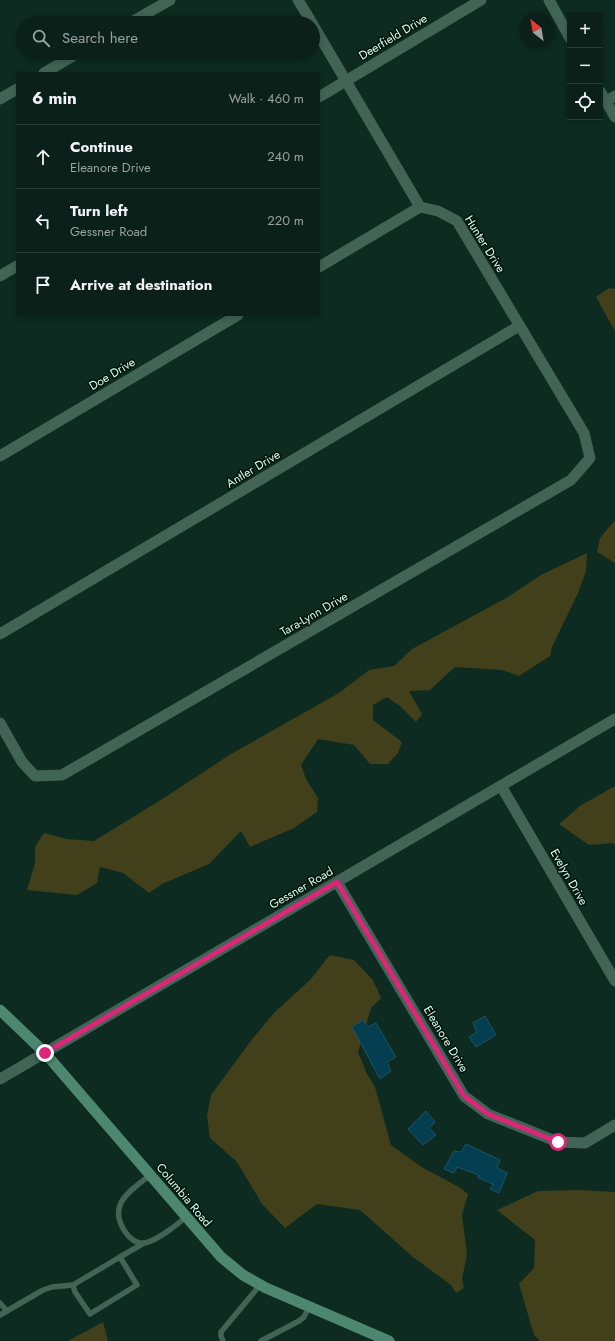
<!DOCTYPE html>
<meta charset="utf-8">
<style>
body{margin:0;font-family:Jost,sans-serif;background:#182d26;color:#f1f3f6}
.controls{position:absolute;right:12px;top:12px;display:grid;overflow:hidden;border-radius:0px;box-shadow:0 2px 6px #0003}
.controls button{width:36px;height:36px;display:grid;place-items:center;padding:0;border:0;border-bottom:1px solid #2a3e38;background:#0a2019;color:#f1f3f6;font:20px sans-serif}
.compass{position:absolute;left:519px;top:12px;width:36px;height:36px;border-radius:50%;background:#0a2019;box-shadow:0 2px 6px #0003;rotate:329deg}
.stop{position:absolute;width:12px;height:12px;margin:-9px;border:3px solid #db2777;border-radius:50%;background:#fff}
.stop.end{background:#db2777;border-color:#fff;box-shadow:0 1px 4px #0008}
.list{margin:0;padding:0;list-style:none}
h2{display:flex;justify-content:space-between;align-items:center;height:52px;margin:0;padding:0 16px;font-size:17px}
h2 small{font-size:13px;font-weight:400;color:#99a3a2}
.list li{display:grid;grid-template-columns:26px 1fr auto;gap:12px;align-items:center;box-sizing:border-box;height:64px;padding:0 16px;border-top:1px solid #2a3e38}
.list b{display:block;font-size:15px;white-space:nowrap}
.list p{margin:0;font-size:13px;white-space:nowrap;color:#99a3a2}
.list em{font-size:13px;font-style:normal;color:#99a3a2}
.icon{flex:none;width:22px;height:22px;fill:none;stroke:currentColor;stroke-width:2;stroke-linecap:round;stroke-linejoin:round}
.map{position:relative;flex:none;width:615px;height:1341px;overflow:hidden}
.search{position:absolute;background:#0a2019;box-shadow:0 2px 6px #0003;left:16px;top:16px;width:304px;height:44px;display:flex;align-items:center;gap:10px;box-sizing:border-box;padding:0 14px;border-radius:22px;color:#99a3a2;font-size:15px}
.panel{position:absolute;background:#0a2019;box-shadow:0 2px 6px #0003;left:16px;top:72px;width:304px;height:244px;border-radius:0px}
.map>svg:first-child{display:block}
</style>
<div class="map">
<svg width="615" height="1341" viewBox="0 0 615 1341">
<rect width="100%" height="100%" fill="#0d2b21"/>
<g fill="#41401a">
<polygon points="609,288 615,289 615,331 596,297"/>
<polygon points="615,520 615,563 597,552 600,538"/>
<polygon points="587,553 586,571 578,593 552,647 550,656 519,676 502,670 455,667 430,690 409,691 422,714 416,722 400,706 387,697 373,705 373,720 402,742 398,753 388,764 370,764 354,745 318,739 301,765 306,779 318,798 317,812 294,828 250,847 241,831 209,864 162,884 149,893 123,873 100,867 97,883 77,895 27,890 35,863 35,847 44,833 67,839 94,841 164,798 231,754 339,693 369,670 394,666 412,649 508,597 541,575"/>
<polygon points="615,786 615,845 613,843 589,845 559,824 580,806"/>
<polygon points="330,955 354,960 373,980 381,998 371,1008 358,1052 367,1074 375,1087 391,1145 423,1168 459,1187 468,1194 462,1215 467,1254 462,1279 464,1288 456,1293 451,1285 413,1257 360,1210 317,1204 285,1228 262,1204 237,1162 210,1138 207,1116 211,1095 253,1038 275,1012 310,980"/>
<polygon points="578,1190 615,1192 615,1341 540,1341 534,1335 519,1284 534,1268 535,1240 497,1210 538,1191"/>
<polygon points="103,1322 108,1341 68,1341"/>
</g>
<g fill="#043e51" stroke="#205165">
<polygon points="485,1016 496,1035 476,1047 469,1037 477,1032 473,1023"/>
<polygon points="363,1020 368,1027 376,1023 396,1057 387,1062 391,1071 380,1079 352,1027"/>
<polygon points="426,1111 435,1122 429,1128 436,1135 423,1145 408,1129"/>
<polygon points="466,1144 500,1160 497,1168 507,1173 499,1193 490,1189 493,1184 478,1178 479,1175 457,1167 454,1173 444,1169 454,1151 461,1152"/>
</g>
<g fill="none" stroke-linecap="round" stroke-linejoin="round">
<g stroke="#416456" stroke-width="5.5">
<path d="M150,1175C130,1191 106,1205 126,1233C130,1239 137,1244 144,1243C155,1242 177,1225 186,1217"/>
<polygon points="120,1257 137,1285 90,1314 75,1292 73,1285"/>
<polyline points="120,1257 144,1243"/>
<polyline points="0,1303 7,1311"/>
<polyline points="0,1315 43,1290 52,1287 73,1285"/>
<polyline points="223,1341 221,1336 221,1332 260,1285"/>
<polyline points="261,1341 299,1321 304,1317 309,1307"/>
</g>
<g stroke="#416456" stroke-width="11">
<polyline points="298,0 312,23"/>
<polyline points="130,23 170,0"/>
<polyline points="44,73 78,53"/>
<polyline points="319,97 481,0"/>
<polyline points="0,99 17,89"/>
<polyline points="606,101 615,96"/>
<polyline points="319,267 420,207"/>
<polyline points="0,276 17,266"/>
<polyline points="0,456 238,315"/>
<polyline points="0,634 519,326"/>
<polyline points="0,723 22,762 35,776 62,775 571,480 590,458 584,433 457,221 438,211 420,207 313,25"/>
<polyline points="501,786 615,981"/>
<polyline points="337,882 464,1096 488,1114 558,1142 585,1143 615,1125"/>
<polyline points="0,1079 615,719"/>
</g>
<g stroke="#416456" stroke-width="11">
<polyline points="549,0 570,38"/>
<polyline points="600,91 615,117"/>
</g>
<polyline stroke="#4e8771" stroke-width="11" points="0,1010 45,1053 221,1257 243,1275 266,1288 389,1341"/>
</g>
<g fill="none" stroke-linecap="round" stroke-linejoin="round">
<polyline stroke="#db2777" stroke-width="5" points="45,1053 337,882 464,1096 488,1114 558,1142"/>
</g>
<g text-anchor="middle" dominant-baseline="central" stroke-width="3" stroke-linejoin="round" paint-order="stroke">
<g font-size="12" fill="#dafdee" stroke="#00130a">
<text transform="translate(393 37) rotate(-31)">Deerfield Drive</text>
<text transform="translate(485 244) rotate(58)">Hunter Drive</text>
<text transform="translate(112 374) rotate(-31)">Doe Drive</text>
<text transform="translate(253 469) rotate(-31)">Antler Drive</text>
<text transform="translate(314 614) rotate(-30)">Tara-Lynn Drive</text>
<text transform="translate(569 877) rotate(60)">Evelyn Drive</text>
<text transform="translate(301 888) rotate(-30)">Gessner Road</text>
<text transform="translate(446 1039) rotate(59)">Eleanore Drive</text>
<text transform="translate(184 1195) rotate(50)">Columbia Road</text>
</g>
</g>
</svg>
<div class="controls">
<button>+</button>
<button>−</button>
<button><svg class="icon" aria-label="locate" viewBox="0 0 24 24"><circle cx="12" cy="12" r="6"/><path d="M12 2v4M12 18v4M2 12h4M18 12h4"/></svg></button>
</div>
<svg class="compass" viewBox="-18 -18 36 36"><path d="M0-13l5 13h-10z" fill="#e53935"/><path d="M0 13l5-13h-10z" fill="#99a3a2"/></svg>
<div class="stop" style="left:558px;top:1142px"></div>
<div class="stop end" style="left:45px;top:1053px"></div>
<div class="search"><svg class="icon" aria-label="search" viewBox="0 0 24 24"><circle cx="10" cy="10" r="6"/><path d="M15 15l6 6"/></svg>Search here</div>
<section class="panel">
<h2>6 min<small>Walk · 460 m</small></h2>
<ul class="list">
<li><svg class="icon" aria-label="ahead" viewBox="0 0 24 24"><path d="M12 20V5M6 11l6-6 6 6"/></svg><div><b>Continue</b><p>Eleanore Drive</p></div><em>240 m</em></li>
<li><svg class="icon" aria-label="left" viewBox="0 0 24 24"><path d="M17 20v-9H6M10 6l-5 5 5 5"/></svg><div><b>Turn left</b><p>Gessner Road</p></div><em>220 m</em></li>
<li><svg class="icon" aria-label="arrive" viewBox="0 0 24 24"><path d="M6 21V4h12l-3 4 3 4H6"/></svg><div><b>Arrive at destination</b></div></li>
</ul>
</section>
</div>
